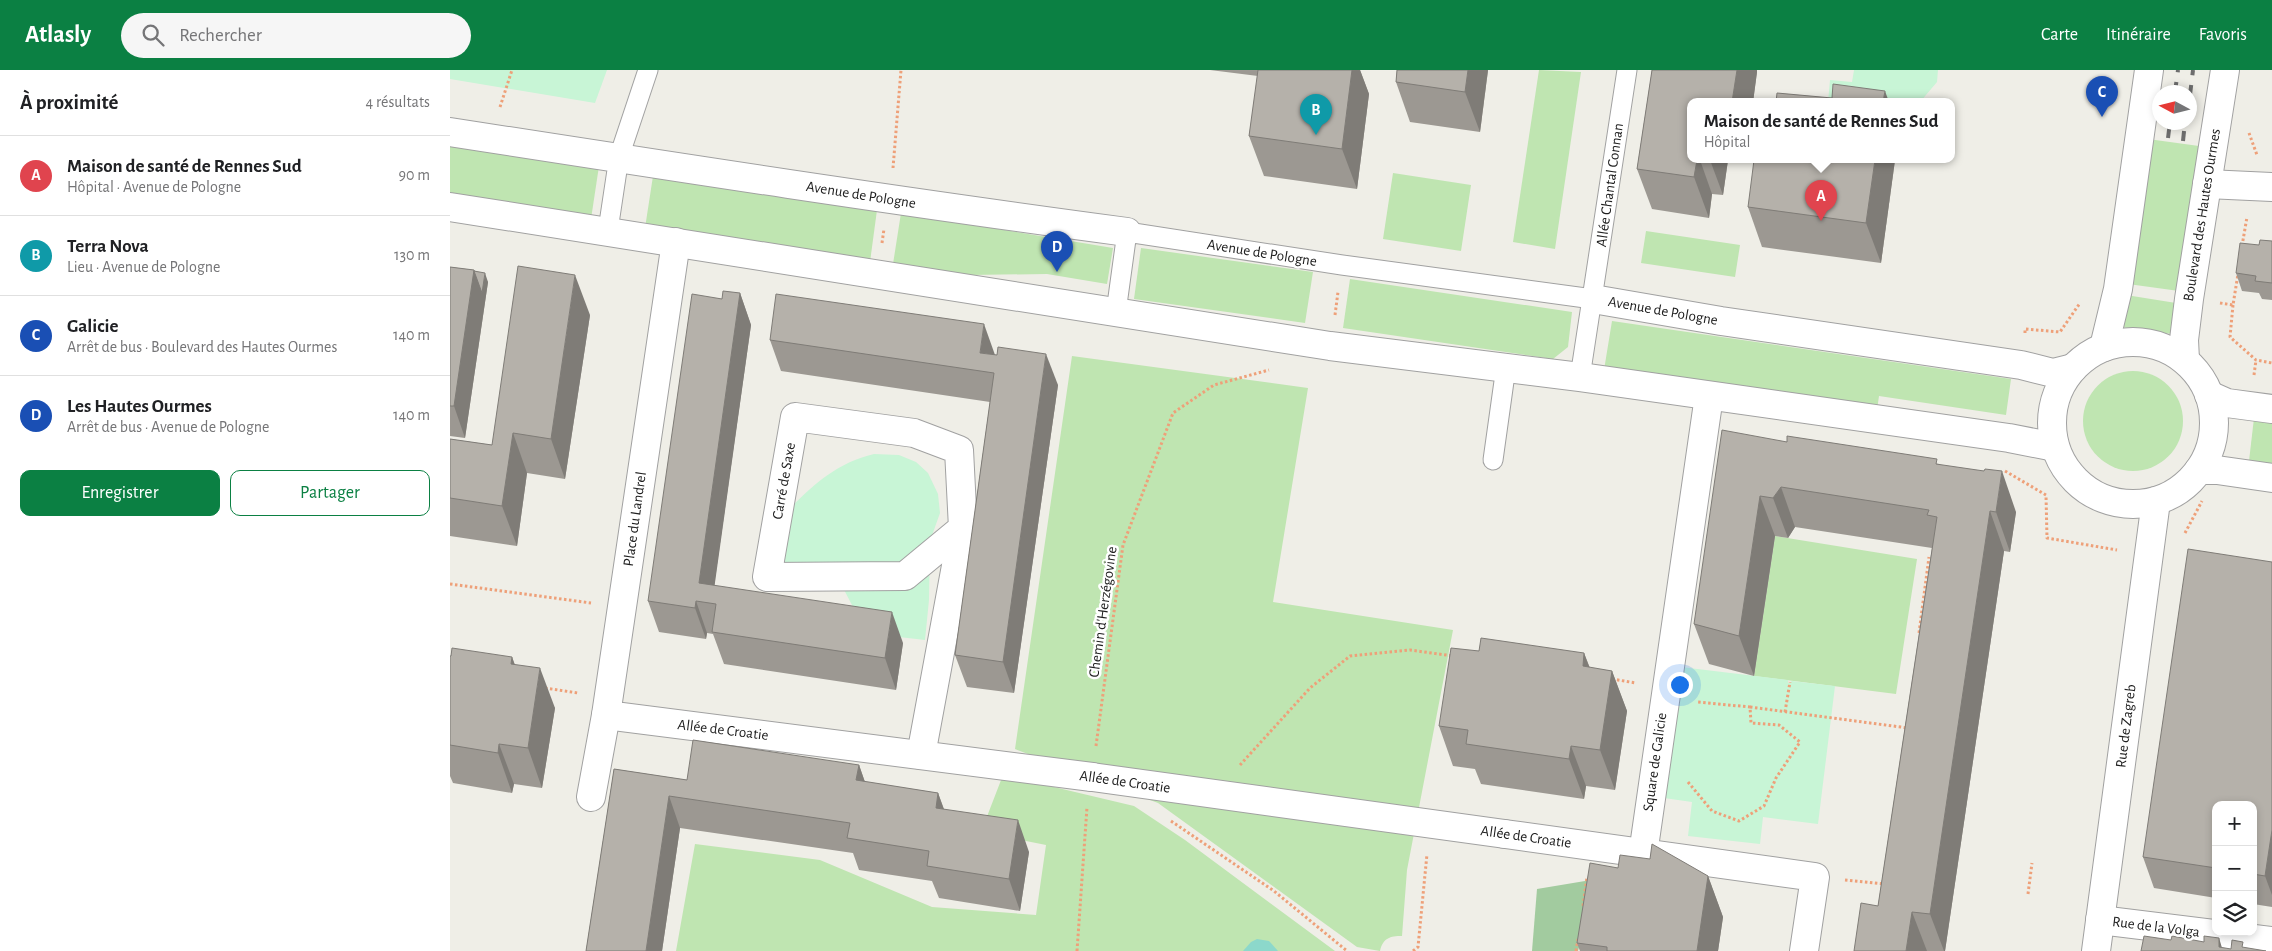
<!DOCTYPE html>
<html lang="fr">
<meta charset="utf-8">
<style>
body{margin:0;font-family:"Alegreya Sans",sans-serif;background:#f6f6f6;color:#202124}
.controls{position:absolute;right:15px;bottom:15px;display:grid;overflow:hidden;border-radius:10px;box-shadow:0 2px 8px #0003}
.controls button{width:45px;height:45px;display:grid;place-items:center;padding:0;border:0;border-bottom:1px solid #e0e0e0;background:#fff;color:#202124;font:25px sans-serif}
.compass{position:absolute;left:1702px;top:15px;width:45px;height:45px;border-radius:50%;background:#fff;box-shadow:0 2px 8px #0003;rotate:277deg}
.you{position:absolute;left:1229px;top:614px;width:18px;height:18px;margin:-12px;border:4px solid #fff;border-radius:50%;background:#1a73e8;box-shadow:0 0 0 8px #1a73e833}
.badge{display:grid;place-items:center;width:32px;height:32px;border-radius:50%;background:#0b8043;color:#fff;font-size:16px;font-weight:700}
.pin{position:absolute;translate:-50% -41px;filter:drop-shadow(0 1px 2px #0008)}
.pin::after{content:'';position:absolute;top:26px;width:18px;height:15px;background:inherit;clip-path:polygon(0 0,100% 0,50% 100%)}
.popup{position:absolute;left:1237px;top:28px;width:268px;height:65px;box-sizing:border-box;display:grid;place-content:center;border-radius:10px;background:#fff;filter:drop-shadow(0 1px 4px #0005);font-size:16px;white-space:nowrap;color:#757577}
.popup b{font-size:19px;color:#202124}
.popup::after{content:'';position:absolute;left:50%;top:100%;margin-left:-10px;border:10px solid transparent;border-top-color:#fff}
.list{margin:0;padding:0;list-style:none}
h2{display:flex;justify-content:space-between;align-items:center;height:65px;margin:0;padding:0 20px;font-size:21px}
h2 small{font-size:16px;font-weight:400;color:#757577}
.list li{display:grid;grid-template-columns:32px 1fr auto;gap:15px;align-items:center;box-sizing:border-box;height:80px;padding:0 20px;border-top:1px solid #e0e0e0}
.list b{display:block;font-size:19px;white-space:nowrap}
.list p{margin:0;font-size:16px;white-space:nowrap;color:#757577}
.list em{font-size:16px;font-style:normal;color:#757577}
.actions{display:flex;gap:10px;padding:15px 20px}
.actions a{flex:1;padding:11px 0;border:1px solid #0b8043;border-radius:10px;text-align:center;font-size:18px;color:#0b8043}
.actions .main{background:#0b8043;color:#fff}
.icon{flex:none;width:28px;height:28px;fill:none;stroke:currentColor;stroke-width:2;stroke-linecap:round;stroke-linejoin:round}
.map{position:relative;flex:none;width:1822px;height:881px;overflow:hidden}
header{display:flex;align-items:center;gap:30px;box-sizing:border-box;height:70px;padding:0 25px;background:#0b8043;color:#fff}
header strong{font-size:24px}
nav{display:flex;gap:28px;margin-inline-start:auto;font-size:18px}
.search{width:350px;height:45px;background:#f6f6f6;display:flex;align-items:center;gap:12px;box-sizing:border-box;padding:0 18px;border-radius:28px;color:#757577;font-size:19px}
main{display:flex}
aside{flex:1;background:#fff}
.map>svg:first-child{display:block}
</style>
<header>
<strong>Atlasly</strong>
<div class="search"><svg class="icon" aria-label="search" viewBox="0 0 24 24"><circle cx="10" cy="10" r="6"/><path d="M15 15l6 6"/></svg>Rechercher</div>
<nav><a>Carte</a><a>Itinéraire</a><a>Favoris</a></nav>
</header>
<main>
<aside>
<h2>À proximité<small>4 résultats</small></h2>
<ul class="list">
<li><span class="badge" style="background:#e0444e">A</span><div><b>Maison de santé de Rennes Sud</b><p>Hôpital · Avenue de Pologne</p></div><em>90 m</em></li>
<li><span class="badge" style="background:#0f9aa8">B</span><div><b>Terra Nova</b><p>Lieu · Avenue de Pologne</p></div><em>130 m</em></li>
<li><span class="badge" style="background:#1a4fb4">C</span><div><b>Galicie</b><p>Arrêt de bus · Boulevard des Hautes Ourmes</p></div><em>140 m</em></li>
<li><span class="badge" style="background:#1a4fb4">D</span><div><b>Les Hautes Ourmes</b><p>Arrêt de bus · Avenue de Pologne</p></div><em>140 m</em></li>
</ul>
<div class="actions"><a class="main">Enregistrer</a><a>Partager</a></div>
</aside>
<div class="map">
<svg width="1822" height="881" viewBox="0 0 1822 881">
<rect width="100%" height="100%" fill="#efeee7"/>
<g fill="#bfe5b1">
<polygon points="1089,0 1131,2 1105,179 1063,172"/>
<polygon points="1698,69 1749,76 1729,221 1678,214"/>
<polygon points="0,75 149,96 141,149 0,128"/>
<polygon points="943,103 1021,115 1011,181 933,169"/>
<polygon points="203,106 427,140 420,192 195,158"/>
<polygon points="451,143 663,178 657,214 597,204 519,205 443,194"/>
<polygon points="1196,161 1290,175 1285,207 1191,193"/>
<polygon points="691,178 863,202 855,253 684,229"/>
<polygon points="900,209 1122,242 1118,277 1103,289 893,258"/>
<polygon points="1676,225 1726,233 1722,264 1671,257"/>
<polygon points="1162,251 1561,309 1556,345 1429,326 1427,340 1154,300"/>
<path d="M622,286L858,318L823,532L1003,560L957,800L952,866C940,866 933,868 930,881L907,877L708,733L565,679Z"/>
<circle cx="1683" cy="351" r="50"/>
<polygon points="1804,348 1822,350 1822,395 1799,391"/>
<polygon points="1325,466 1467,489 1446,624 1304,606"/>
<polygon points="553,705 684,736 735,770 885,881 226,881 245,774 370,790 482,837 586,845 596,775 531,762"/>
</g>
<polygon fill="#a2cb9f" points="1147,809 1128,881 1082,881 1087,819"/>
<g fill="#c8f5d6">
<polygon points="0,0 157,0 145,33 0,9"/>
<polygon points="1404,0 1488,0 1487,12 1470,32 1378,32 1380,10 1402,12"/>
<path d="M424,384L449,385L466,392L478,403L488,424L490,443L480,471L479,530L475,570L449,567L403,537L390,512L348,504L331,492L329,450C356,421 384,393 424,384Z"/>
<polygon points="1231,597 1338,610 1338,613 1342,611 1385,616 1368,754 1313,747 1310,774 1238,766 1242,732 1214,728"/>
</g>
<polygon fill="#8cd8cb" points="807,869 819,871 828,881 793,881 801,872"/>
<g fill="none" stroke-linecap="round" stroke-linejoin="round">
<defs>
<g id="service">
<polyline points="158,160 169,87 198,0"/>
<polyline points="666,242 677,162 892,195 1143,229"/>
<polyline points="1130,307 1177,0"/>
<polyline points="1043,390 1056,297"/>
</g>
<g id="pedestrian">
<polyline points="642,707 1055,764"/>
<polyline points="141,727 156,645"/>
</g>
<g id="minor">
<path d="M0,62C225,97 451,132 677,162"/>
<polyline points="1757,114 1822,117"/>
<polyline points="226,172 156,645 642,707"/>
<polyline points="1143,229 1271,251 1571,295 1603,303 1623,298"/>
<polyline points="1749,400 1767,400 1822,408"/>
<polyline points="471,685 513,458 509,380 464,363 345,347 317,507 455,506 513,458"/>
<polyline points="1055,764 1365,807 1354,881"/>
<polyline points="1193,784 1259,326"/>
<polyline points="1650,850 1822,871"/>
<polyline points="1646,881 1706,431"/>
</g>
<g id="tertiary">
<polyline points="0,137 880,276 1130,307 1559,368 1605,377"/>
<circle cx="1683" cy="353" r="81"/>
<polyline points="1654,277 1668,219 1699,0"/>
<polyline points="1735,290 1734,270 1739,229 1775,0"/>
<polyline points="1759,325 1777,333 1822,339"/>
</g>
</defs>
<use href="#service" stroke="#a1a1a1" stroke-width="21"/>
<use href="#pedestrian" stroke="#a1a1a1" stroke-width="30"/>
<use href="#minor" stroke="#a1a1a1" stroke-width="30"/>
<use href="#tertiary" stroke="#a1a1a1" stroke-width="30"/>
<g stroke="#eea079" stroke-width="3" stroke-dasharray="2.5 2.5" stroke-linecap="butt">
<polyline points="50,37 62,0"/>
<polyline points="1799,63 1807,85"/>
<polyline points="443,98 451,0"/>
<polyline points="432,173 434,159"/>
<polyline points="1792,176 1797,147"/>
<polyline points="1770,233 1783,235 1788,204"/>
<polyline points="1783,235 1780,267 1806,290 1822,293"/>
<polyline points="885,245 888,222"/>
<polyline points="1575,263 1575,259 1610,262 1630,233"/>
<polyline points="1804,305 1806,290"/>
<polyline points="1555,401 1596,425 1597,468 1667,480"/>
<polyline points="1735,463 1752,431"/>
<polyline points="0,514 141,533"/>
<polyline points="1469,563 1479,487"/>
<polyline points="1162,609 1186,613"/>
<polyline points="95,618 128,623"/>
<polyline points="1300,637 1458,658"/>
<polyline points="1335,642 1340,612"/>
<polyline points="646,676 673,475 723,343 764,315 819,300"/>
<polyline points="790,695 860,618 900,586 960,580 1003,586"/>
<polyline points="1238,712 1262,741 1289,751 1314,736 1326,708 1350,672 1329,655 1301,653 1300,637 1247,632"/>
<polyline points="721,751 824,821 897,881"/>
<polyline points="1395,810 1434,814"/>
<polyline points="1578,824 1582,793"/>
<polyline points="1133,836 1137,807"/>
<polyline points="627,881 637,737"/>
<polyline points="963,881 968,877 977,784"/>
<polyline points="1126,881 1128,869"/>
</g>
<use href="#service" stroke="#fff" stroke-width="19"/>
<use href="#pedestrian" stroke="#fff" stroke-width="28"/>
<use href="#minor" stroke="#fff" stroke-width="28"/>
<use href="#tertiary" stroke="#fff" stroke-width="28"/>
<g stroke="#6e6e6e" stroke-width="4" stroke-dasharray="10 10" stroke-linecap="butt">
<polyline points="1725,22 1728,0"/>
<polyline points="1740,25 1743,0"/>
<polyline points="1718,68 1720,52"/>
<polyline points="1733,71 1735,52"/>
</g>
</g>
<g fill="#9c9892">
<polygon points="760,0 910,0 919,24 907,119 814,106 799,66 808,6"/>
<polygon points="947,0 1038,0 1030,62 960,52 946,12"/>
<polygon points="1202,0 1307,0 1307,2 1303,32 1241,32 1241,90 1278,90 1273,125 1262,124 1259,148 1202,139 1187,99"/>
<polygon points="1445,90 1431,193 1312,177 1298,137"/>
<polygon points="1822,171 1822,230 1812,229 1809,223 1792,221 1786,203 1809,175"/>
<polygon points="0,197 24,200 38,212 15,368 0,366"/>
<polygon points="290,223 301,255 264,516 453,573 446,620 274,594 263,564 257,563 256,569 209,562 198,531 272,229"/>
<polygon points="140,245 115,409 77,403 67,476 0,466 0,369 42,375"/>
<polygon points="320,270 545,285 608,315 564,623 517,617 505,585 540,332 331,301"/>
<polygon points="1337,372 1489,394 1566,442 1560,482 1554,481 1495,881 1404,881 1428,836 1482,478 1345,457 1338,468 1325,466 1304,606 1259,594 1244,554"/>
<polygon points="1822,492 1822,837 1803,834 1803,735 1766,735 1766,828 1704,818 1693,787"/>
<polygon points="1029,581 1134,583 1140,598 1162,601 1177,641 1165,720 1136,716 1134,729 1031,714 1025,699 1003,696 989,656"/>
<polygon points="0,586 62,587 65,595 105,638 92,718 64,714 62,723 3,713 0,706"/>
<polygon points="409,695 415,712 488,723 494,739 579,782 570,841 489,828 482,811 409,800 403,783 230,758 212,881 136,881 164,699 237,710"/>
<polygon points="1168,798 1258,806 1273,847 1268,881 1130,881 1127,873"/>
</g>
<g fill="#7f7c77">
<polygon points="902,0 910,0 919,24 907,119 892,79"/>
<polygon points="1018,0 1038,0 1030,62 1015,22"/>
<polygon points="1287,0 1307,0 1307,2 1303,32 1282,32"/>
<polygon points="1435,21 1439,32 1433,32"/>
<polygon points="1247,90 1250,90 1262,124 1259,148 1244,107"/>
<polygon points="1260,90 1278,90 1273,125"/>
<polygon points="1425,90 1445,90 1431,193 1416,153"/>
<polygon points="24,200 32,223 35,203 38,212 15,368 4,336"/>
<polygon points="125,205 140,245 115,409 101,369"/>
<polygon points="290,223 301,255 262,534 249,513"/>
<polygon points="534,254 545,285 530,283"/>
<polygon points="596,284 608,315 564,623 553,592"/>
<polygon points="63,363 77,403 67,476 52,436"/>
<polygon points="1552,401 1566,442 1560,482 1546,442"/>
<polygon points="1331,417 1345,457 1338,468 1323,428"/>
<polygon points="1310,426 1325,466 1304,606 1289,566"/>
<polygon points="1540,441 1554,481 1495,881 1494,881 1480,844"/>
<polygon points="246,531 257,563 256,569 245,538"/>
<polygon points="442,542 453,573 446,620 435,588"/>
<polygon points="1134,583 1149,623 1133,596"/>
<polygon points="62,587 76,627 61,594"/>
<polygon points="90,598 105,638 92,718 78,678"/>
<polygon points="1162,601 1177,641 1165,720 1150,680"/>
<polygon points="49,674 64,714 62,723 48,683"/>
<polygon points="1121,676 1136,716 1134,729 1119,689"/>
<polygon points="409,695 420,727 406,710"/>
<polygon points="488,723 499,754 486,738"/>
<polygon points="219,726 230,758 212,881 196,881"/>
<polygon points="568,750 579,782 570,841 559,809"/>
<polygon points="1822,760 1822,825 1815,806"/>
<polygon points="1258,806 1273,847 1268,881 1247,881"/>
<polygon points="1462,842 1477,881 1456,881"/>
<polygon points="1769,868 1773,881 1769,877"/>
</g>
<g fill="#b5b1aa" stroke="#7f7c77">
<polygon points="808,0 902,0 892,79 799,66"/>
<polygon points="947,0 1018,0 1015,22 946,12"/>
<polygon points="1202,0 1287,0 1282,32 1241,32 1241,90 1247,90 1244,107 1187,99"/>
<polygon points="1383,14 1435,21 1433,32 1326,32 1327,23 1382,28"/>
<polygon points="1304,90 1425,90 1416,153 1298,137"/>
<polygon points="1810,170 1822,171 1822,213 1805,211 1806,206 1786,203 1790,173 1809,175"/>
<polygon points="68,196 125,205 101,369 63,363 52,436 0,428 0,369 42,375"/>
<polygon points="0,197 24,200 4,336 0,336"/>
<polygon points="24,201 35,203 32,223"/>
<polygon points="273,221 290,223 249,513 442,542 435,588 262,562 266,534 246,531 245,538 198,531 242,224 272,229"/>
<polygon points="326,224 534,254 530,283 547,285 548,277 596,284 553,592 505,585 544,303 320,270"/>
<polygon points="1272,360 1337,372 1337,366 1487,389 1486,394 1534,401 1535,399 1552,401 1546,442 1540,441 1480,844 1462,842 1456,881 1404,881 1411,833 1428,836 1487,447 1477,445 1479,440 1331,417 1323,428 1310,426 1289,566 1244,554"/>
<polygon points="1738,479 1822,492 1822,760 1815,806 1803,804 1803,735 1766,735 1766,798 1693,787"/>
<polygon points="1031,568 1134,583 1133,596 1162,601 1150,680 1121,676 1119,689 1016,674 1018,660 989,656 1001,578 1029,581"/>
<polygon points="2,578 62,587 61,594 90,598 78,678 49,674 48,683 0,675 0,586 1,586"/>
<polygon points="243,670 409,695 406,710 488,723 486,738 568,750 559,809 477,796 479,781 397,768 400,753 219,726 196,881 136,881 164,699 237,710"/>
<polygon points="1202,774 1258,806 1247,881 1157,881 1157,877 1127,873 1140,793 1168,798 1170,785 1200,789"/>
<polygon points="1694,866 1721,870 1722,866 1754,872 1754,866 1769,868 1769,877 1781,879 1782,870 1793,872 1792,877 1816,881 1691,881"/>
</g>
<g text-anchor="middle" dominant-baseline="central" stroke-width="5" stroke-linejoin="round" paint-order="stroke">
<g font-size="15" fill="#202020" stroke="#fff">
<text transform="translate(1160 115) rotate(-82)">Allée Chantal Connan</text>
<text transform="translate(411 125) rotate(9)">Avenue de Pologne</text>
<text transform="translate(1752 145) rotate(-81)">Boulevard des Hautes Ourmes</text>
<text transform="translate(812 183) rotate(9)">Avenue de Pologne</text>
<text transform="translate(1213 241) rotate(10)">Avenue de Pologne</text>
<text transform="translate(334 411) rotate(-80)">Carré de Saxe</text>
<text transform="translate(185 449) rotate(-82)">Place du Landrel</text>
<text transform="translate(653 542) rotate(-82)">Chemin d'Herzégovine</text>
<text transform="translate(1676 656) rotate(-83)">Rue de Zagreb</text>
<text transform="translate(273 660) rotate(7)">Allée de Croatie</text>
<text transform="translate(1205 692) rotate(-82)">Square de Galicie</text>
<text transform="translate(675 712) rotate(8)">Allée de Croatie</text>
<text transform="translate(1076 767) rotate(8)">Allée de Croatie</text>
<text transform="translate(1706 857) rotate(7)">Rue de la Volga</text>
</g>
</g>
</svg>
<div class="controls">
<button>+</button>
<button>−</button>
<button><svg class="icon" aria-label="layers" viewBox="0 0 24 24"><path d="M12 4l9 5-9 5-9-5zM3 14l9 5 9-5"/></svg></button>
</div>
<svg class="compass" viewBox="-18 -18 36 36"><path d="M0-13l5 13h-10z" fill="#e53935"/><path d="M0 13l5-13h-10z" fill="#757577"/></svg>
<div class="you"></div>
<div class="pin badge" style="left:1371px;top:151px;background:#e0444e">A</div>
<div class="popup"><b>Maison de santé de Rennes Sud</b>Hôpital</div>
<div class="pin badge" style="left:866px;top:65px;background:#0f9aa8">B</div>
<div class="pin badge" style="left:1652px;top:47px;background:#1a4fb4">C</div>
<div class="pin badge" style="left:607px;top:202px;background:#1a4fb4">D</div>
</div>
</main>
